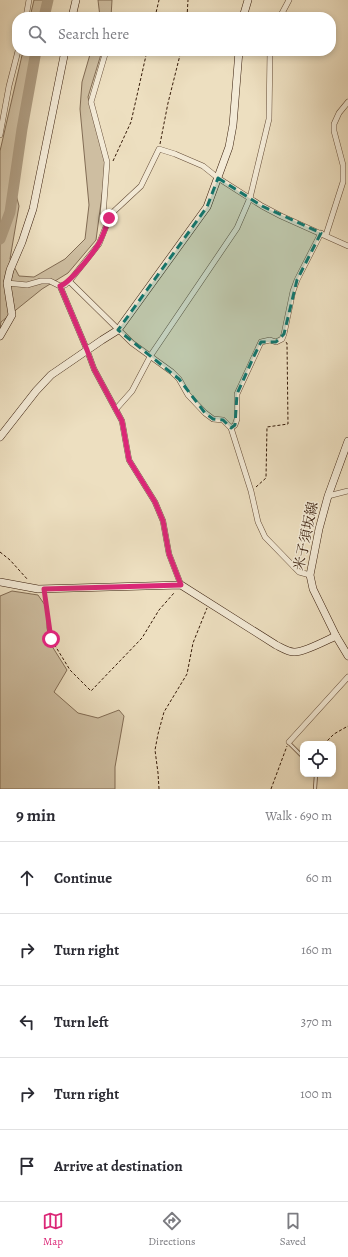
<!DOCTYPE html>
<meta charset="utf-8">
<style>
body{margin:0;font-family:Alegreya,"Noto Serif JP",serif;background:#f2f2f3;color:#2b2b33}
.controls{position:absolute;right:12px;bottom:12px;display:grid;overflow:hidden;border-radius:8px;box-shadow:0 2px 6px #0003}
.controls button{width:36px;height:36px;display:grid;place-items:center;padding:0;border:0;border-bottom:1px solid #e1e1e2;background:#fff;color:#2b2b33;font:20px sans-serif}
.stop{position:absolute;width:12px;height:12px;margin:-9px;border:3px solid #db2777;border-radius:50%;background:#fff}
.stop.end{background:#db2777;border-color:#fff;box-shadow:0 1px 4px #0008}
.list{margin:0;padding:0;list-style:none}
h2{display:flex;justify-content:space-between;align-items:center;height:52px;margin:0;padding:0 16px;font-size:17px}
h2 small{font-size:13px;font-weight:400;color:#7c7c81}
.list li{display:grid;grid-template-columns:26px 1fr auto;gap:12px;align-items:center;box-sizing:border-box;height:72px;padding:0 16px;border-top:1px solid #e1e1e2}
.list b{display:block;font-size:15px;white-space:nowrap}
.list em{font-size:13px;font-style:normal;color:#7c7c81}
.icon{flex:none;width:22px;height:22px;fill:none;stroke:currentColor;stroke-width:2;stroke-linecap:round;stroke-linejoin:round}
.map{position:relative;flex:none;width:348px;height:789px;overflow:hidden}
.search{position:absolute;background:#fff;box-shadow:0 2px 6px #0003;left:12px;right:12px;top:12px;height:44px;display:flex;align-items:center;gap:10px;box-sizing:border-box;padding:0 14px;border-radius:16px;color:#7c7c81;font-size:15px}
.sheet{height:412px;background:#fff}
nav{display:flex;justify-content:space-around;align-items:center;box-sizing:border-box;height:56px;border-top:1px solid #e1e1e2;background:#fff;font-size:11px;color:#7c7c81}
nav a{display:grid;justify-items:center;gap:2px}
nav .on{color:#db2777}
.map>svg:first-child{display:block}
</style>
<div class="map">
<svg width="348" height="789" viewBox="0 0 348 789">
<rect width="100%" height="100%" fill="#eddfc0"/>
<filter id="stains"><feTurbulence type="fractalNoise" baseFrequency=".005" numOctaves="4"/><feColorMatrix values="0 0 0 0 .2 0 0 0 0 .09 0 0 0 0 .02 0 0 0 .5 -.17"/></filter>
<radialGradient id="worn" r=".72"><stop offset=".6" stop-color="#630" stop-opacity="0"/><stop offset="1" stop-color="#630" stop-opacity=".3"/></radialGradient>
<g fill="#cebea1" stroke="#826c54">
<polygon points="34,0 45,0 42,17 30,17"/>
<polygon points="98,0 112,0 111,17 100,17"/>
<polygon points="23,51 35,51 11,175 19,206 10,259 19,276 34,277 65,259 85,239 89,205 80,109 82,82 91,51 102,51 88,97 106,165 96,240 68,273 42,289 1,322 0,329 0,151"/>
<polygon points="12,591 38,595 47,608 47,628 50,643 67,670 54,692 78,713 98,718 119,710 124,716 115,767 115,789 0,789 0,596"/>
</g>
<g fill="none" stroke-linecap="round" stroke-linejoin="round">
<g stroke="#ae9c81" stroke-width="11">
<polyline points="44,17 48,0"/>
<polyline points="0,239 10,212 22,129 36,51"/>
</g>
<defs>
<g id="lane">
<polyline points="289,743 303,757"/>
<polyline points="315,789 316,774"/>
</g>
<g id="street">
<polyline points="26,17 29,0"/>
<polyline points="280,17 289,0"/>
<polyline points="106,51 91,102 107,162 103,216 109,218"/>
<polyline points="0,135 9,86 18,51"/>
<polyline points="326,235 343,182 343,165 334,131 334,124 339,113 348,102"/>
<polyline points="69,281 132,343 172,372 179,379 188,395 205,413 213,419 223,420 231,428 251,491 258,522 265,537 299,572 310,575"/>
<polyline points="7,283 27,285 41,281 50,281 60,286 87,350 94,369 122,421 129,460 155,502 163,521 169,554 181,585"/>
<polyline points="60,286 65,285 72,278 99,244 111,214 141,186 159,149 175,154 203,166 218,178 262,206 281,216 348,246"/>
<polyline points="116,409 132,391 151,355 237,228 250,198 269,119 270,51"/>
<polyline points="231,428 235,425 237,419 237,394 261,342 270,340 276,342 282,339 284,334 293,291 297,280 321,233"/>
<polyline points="328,496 348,491"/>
<polyline points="289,742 348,677"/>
</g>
<g id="secondary">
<polyline points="72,17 76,0"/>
<polyline points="243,17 248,0"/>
<polyline points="0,336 12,315 7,283 10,270 22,242 33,209 65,51"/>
<polyline points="0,437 36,391 51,375 102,340 118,330 207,207 229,147 233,125 239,51"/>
<polyline points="348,441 328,496 319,529 310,575 313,589 336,636 348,656"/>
<path d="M0,582L38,589L181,585L276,645C282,648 288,652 294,652C303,653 327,640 336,636"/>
</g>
</defs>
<use href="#lane" stroke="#634b36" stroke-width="4"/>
<use href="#street" stroke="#634b36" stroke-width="6"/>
<use href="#secondary" stroke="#351a08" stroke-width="8"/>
<g stroke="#351a08" stroke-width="1" stroke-dasharray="3 2" stroke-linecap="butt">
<polyline points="155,17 159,0"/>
<polyline points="187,17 188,0"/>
<polyline points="160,144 168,103 181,51"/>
<polyline points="113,161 131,122 147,51"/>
<polyline points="256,487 266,478 267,427 288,424 287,343 285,342"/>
<polyline points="0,552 10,560 28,580"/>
<polyline points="45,596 51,639 70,670 91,691 142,638 159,610 174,593"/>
<polyline points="324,744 334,734 348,726"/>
<polyline points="159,789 158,773 155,750 158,734 164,712 187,674 193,643 207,608"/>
<polyline points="271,789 287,746"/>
</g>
<use href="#lane" stroke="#f3ead6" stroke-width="2.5"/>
<use href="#street" stroke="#f3ead6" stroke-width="5"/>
<use href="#secondary" stroke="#f3ead6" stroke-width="7"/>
</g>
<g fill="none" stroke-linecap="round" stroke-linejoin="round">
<path stroke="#db2777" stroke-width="5" d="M51,639L44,589L181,585L169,554L163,521L155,502L129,460L122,421L94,369L87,350L60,286C70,283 92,254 98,245C103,237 106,227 109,218"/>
</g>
<path fill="#0f766e" fill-opacity="0.2" stroke="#0f766e" stroke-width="3" stroke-dasharray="8 5" stroke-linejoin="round" d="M218,178L262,206L321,233L297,280L284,334L276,342H261L254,356L237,394L235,425L231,428L223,420L213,419L205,413L179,379L118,330L207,207Z"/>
<g text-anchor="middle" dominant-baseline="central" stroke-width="3" stroke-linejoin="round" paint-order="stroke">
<g font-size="14" fill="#351a08" stroke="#f3ead6">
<text transform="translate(306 536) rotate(-78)">米子須坂線</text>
</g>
</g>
<rect width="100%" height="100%" filter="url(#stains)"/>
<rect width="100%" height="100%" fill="url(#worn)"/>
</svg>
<div class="controls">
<button><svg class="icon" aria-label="locate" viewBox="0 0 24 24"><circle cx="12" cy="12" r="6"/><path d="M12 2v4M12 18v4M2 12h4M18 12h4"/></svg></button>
</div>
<div class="stop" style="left:51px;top:639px"></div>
<div class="stop end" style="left:109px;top:218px"></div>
<div class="search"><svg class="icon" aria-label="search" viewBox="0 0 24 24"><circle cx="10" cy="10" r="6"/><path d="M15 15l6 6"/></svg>Search here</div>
</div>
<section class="sheet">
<h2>9 min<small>Walk · 690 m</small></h2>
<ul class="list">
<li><svg class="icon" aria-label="ahead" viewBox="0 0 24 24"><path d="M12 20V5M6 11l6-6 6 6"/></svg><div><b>Continue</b></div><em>60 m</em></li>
<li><svg class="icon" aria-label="right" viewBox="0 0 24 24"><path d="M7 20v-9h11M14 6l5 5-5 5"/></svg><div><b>Turn right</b></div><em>160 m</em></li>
<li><svg class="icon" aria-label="left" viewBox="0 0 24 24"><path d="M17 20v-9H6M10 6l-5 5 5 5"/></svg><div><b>Turn left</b></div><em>370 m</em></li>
<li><svg class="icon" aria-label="right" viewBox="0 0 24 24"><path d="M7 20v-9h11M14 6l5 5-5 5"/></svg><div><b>Turn right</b></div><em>100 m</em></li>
<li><svg class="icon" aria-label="arrive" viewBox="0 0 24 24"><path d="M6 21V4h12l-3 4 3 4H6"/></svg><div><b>Arrive at destination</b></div></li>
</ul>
</section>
<nav>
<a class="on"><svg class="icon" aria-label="map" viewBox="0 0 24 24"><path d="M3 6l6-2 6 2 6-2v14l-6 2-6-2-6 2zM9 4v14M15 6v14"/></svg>Map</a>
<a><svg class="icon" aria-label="directions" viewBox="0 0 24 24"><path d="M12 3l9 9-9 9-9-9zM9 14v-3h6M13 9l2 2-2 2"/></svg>Directions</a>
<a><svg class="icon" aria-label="saved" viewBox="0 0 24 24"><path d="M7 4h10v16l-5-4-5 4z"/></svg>Saved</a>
</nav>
